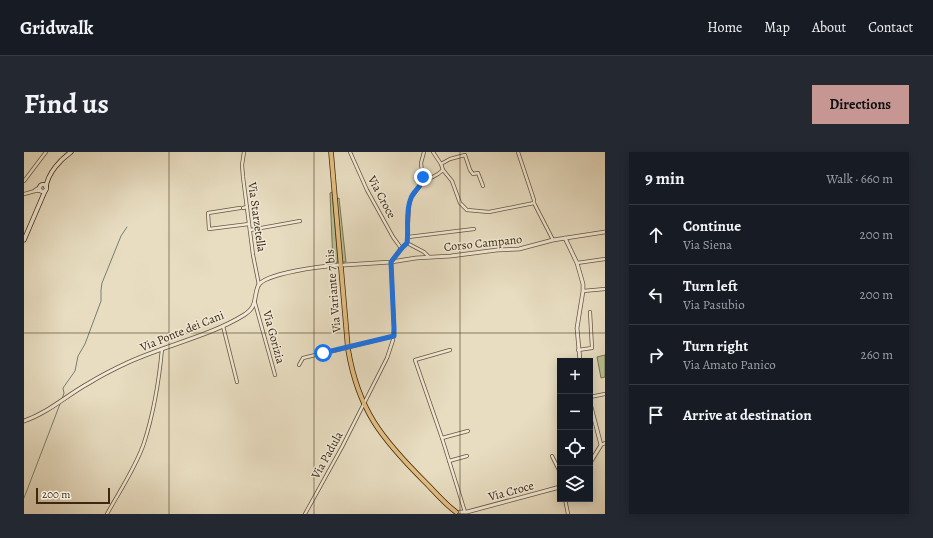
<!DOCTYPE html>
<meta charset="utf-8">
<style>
body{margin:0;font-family:Alegreya,serif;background:#242831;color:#f1f3f6}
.controls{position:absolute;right:12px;bottom:12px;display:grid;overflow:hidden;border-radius:0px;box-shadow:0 2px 10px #0003}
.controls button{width:36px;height:36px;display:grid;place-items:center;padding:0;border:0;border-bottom:1px solid #363941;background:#171b24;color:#f1f3f6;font:20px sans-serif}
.scale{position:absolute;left:12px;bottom:10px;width:74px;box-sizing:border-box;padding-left:4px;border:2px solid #3c2811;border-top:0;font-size:11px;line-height:14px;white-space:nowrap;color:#3c2811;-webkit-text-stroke:3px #f0e9d7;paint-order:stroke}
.stop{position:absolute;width:12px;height:12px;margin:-9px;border:3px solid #1a73e8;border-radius:50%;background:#fff}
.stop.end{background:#1a73e8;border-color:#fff;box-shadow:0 1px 4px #0008}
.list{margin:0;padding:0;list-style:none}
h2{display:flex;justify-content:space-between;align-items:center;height:52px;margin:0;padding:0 16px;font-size:17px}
h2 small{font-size:13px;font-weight:400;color:#9ea1a6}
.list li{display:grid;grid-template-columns:26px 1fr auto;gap:12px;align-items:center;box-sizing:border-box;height:60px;padding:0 16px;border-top:1px solid #363941}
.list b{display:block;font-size:15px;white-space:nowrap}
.list p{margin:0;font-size:13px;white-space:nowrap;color:#9ea1a6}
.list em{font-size:13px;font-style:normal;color:#9ea1a6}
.icon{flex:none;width:22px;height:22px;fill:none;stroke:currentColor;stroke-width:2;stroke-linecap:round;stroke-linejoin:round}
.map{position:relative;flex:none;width:581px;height:362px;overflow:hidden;border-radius:0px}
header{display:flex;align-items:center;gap:24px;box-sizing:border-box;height:56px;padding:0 20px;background:#171b24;border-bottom:1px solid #363941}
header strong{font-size:19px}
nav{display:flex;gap:22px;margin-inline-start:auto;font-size:14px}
.intro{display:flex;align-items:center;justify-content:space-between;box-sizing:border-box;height:96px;padding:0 24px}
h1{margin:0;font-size:28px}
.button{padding:10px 18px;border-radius:0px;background:#c59692;color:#111;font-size:14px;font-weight:700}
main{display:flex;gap:24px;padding:0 24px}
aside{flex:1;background:#171b24;border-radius:0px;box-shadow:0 2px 10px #0003}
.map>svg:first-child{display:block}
</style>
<header>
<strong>Gridwalk</strong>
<nav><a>Home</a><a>Map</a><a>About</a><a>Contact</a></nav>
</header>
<div class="intro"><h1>Find us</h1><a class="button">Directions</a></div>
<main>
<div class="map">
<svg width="581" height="362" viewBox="0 0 581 362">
<rect width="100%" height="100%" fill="#e8ddc1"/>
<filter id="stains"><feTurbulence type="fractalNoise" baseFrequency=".005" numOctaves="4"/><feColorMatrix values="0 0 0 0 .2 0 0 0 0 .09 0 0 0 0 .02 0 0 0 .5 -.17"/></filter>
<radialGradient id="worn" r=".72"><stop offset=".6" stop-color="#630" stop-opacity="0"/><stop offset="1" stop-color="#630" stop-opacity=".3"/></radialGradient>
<g fill="#b6c193" stroke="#797452">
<polygon points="308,40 314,110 309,111 306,41"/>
<polygon points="315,46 322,110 318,110 312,47"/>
<polygon points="581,203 581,225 577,226 573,205"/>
</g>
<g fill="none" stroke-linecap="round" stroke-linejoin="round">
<g stroke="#738074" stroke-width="1">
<polyline points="38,247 40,241 39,236 51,219 54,204 61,192 77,149 77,138 78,131 97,84 103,75"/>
<polyline points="0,346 36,252"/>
</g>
<defs>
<g id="minor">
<polyline points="220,0 218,13 219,25 229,103 235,133"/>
<polyline points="326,0 343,38 369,85 377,96"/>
<polyline points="409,0 417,12 419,18 428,29 436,51 443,58 465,60 510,51"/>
<polyline points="494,0 510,48 510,51 529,88"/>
<polyline points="417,12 426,7 441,3 446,18 449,22 454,21 459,34"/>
<polyline points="0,29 22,0"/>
<polyline points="398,31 414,22 419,18"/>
<polyline points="11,38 16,35"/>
<polyline points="0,42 11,39 17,39"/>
<polyline points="216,56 184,61 185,77 225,72"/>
<polyline points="219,56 223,55"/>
<polyline points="226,78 276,69"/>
<polyline points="384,85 450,77"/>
<polyline points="383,91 400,100 405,105"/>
<polyline points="553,111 581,107"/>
<polyline points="559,139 581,137"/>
<polyline points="231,151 251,223"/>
<polyline points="199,174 213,230"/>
<polyline points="426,198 391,208 418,286 441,360"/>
<polyline points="554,198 568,196 566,160"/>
<polyline points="275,213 279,206 370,184"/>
<polyline points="566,245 581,242"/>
<polyline points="418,286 444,279"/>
<polyline points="577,293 581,291"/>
<polyline points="528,304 536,320"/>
<polyline points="425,309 443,304"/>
<polyline points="566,340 567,340"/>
<polyline points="541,347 544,362"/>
<path d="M83,362C95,340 112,315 120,291C130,260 135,229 138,197"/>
<polyline points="281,362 318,295 363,206 369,188 370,176 367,110 377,96 383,91 385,53 387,46 398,31 399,28 397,11 400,0"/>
</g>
<g id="tertiary">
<polyline points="541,86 553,111 559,132 559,139 553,176 556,209"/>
<polyline points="320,113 367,110 392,106 427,104 473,98 495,97 529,88 581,80"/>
<polyline points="566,251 577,293 566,311"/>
<path d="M0,269C24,261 43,243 65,231C78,223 92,216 105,210C142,193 186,184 220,163C234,154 229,147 234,134C240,121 300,114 315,113"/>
<polyline points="436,360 443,360 536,335"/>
</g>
<g id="secondary">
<circle cx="19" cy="36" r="3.5"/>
<path d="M22,35C24,21 36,8 47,0"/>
<polyline points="0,88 21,39"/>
</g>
<path id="primary" d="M307,0L324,197C334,258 358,287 401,330C411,340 421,352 432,360"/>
</defs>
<use href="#minor" stroke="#67553d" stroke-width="4"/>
<use href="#tertiary" stroke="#67553d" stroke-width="4.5"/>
<use href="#secondary" stroke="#3c2811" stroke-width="5"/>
<use href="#primary" stroke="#3c2811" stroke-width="5.5"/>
<use href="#minor" stroke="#f0e9d7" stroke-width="2.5"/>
<use href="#tertiary" stroke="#f0e9d7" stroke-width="3"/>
<use href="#secondary" stroke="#f0e9d7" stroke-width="3.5"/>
<use href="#primary" stroke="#e4be80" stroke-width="4"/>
</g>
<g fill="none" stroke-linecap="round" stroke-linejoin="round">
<path stroke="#1a73e8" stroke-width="5" d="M299,201L370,184V176L367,110L378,96L383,91C385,77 381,60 387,46C390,38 399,34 399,25"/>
</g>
<path fill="none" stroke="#3c2811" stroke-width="1" stroke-opacity="0.55" d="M145,0V362M290,0V362M436,0V362M0,181H581"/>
<g text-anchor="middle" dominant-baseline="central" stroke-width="3" stroke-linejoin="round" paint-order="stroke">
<g font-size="12" fill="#3c2811" stroke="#f0e9d7">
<text transform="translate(358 45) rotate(62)">Via Croce</text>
<text transform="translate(233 65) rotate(82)">Via Starzetella</text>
<text transform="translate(459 91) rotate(-6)">Corso Campano</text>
<text transform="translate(309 139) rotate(-95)">Via Variante 7 bis</text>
<text transform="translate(158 179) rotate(-22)">Via Ponte dei Cani</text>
<text transform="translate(250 185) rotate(75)">Via Gorizia</text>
<text transform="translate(303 303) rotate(-61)">Via Padula</text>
<text transform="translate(487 339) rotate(-15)">Via Croce</text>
</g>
</g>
<rect width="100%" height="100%" filter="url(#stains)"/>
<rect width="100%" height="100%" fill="url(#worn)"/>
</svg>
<div class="controls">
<button>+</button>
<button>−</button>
<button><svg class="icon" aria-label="locate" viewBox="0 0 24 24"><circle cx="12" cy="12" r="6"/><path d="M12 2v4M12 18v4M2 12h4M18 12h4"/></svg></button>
<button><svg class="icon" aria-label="layers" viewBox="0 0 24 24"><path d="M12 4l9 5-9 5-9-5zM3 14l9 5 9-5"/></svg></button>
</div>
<div class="scale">200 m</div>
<div class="stop" style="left:299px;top:201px"></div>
<div class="stop end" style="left:399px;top:25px"></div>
</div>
<aside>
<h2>9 min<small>Walk · 660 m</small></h2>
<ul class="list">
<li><svg class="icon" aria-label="ahead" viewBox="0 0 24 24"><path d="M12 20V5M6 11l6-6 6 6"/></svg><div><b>Continue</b><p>Via Siena</p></div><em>200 m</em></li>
<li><svg class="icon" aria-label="left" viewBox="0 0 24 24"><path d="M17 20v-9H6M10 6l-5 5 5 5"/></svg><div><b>Turn left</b><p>Via Pasubio</p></div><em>200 m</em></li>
<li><svg class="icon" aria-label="right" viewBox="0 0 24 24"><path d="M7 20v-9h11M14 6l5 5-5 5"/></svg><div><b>Turn right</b><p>Via Amato Panico</p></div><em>260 m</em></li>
<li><svg class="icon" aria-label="arrive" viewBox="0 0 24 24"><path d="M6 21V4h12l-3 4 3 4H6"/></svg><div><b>Arrive at destination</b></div></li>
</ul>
</aside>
</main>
